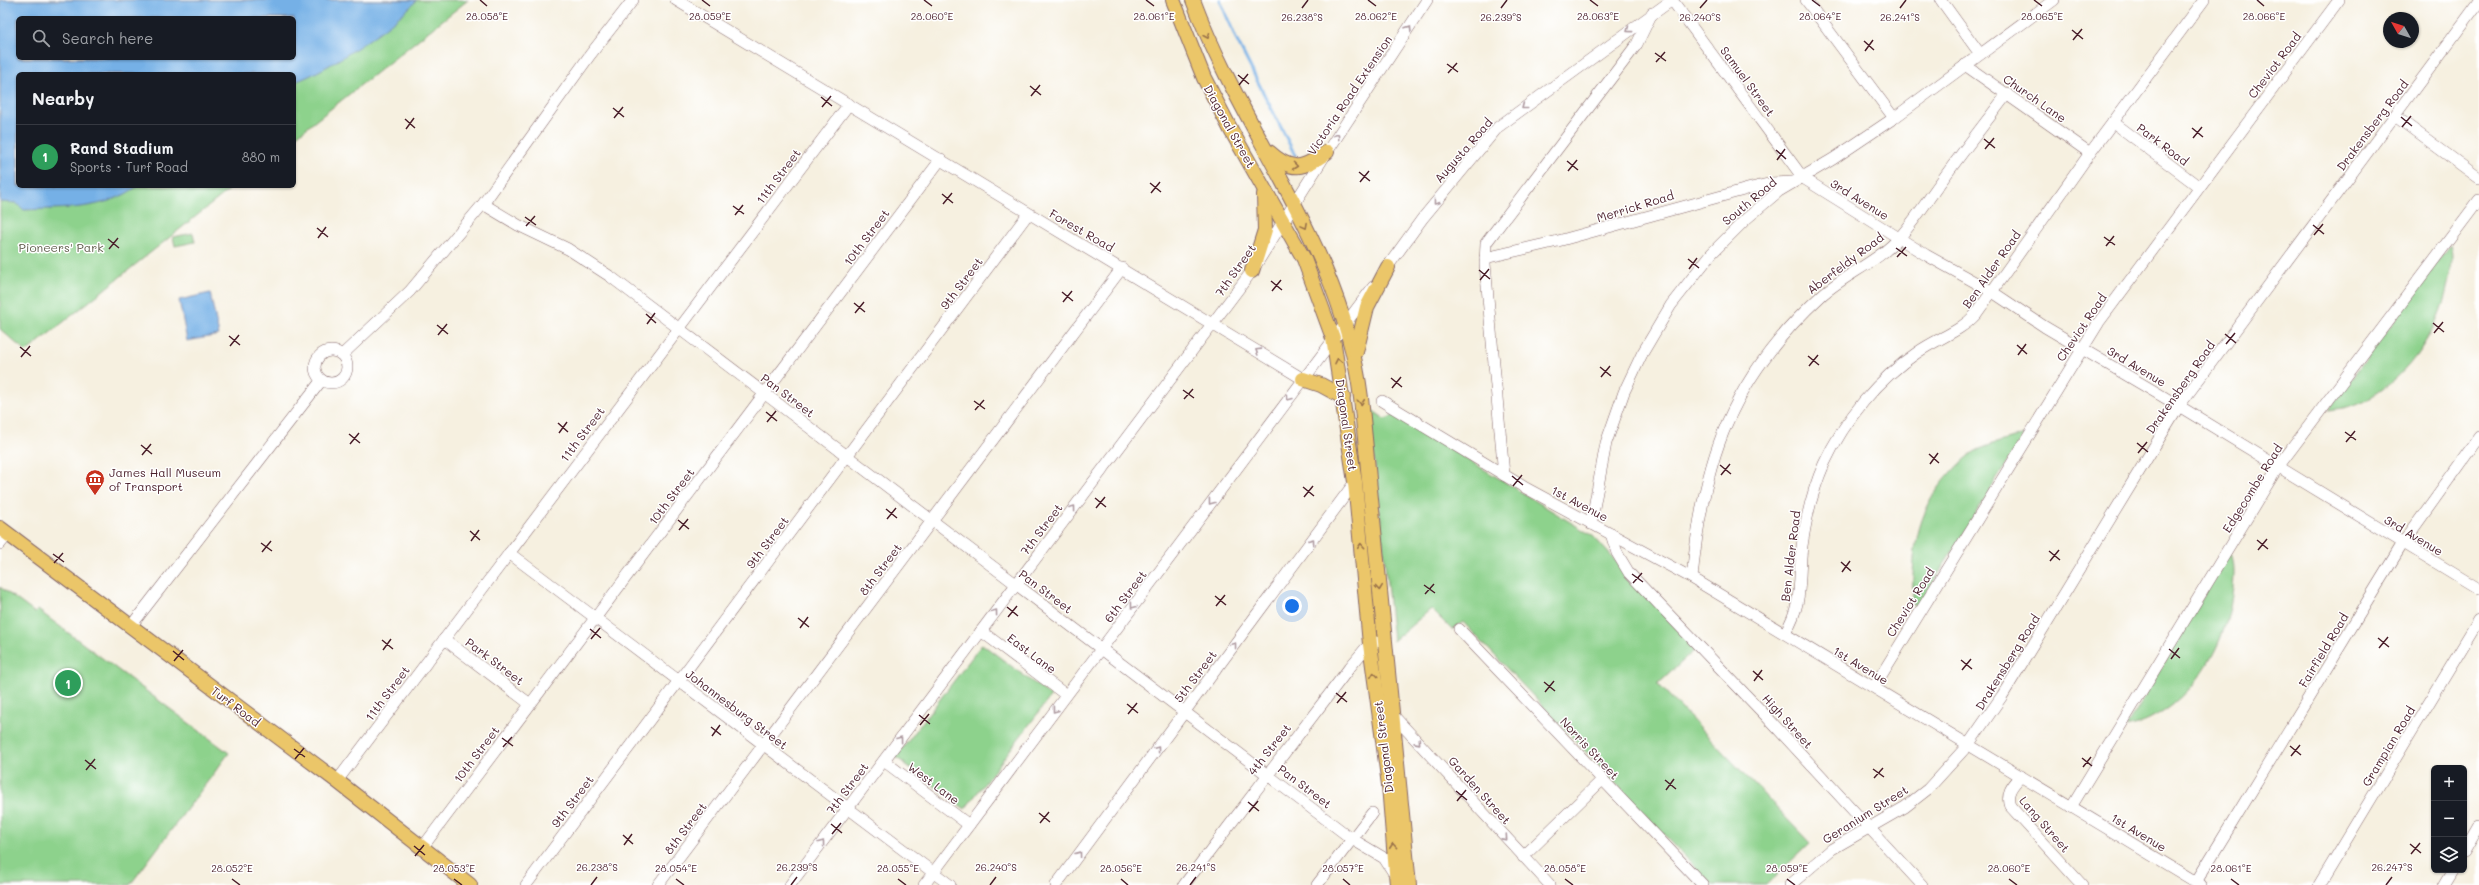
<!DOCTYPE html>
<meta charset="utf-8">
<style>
body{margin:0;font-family:Mali,sans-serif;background:#20242c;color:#f1f3f6}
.controls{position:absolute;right:12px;bottom:12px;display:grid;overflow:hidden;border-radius:6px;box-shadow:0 1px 3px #0004}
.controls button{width:36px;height:36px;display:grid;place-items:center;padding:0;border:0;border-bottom:1px solid #363941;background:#171b24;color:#f1f3f6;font:20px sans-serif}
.compass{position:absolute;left:2383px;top:12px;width:36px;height:36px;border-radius:50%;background:#171b24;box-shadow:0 1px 3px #0004;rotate:309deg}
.you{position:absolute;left:1292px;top:606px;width:14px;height:14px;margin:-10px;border:3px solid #fff;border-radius:50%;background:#1a73e8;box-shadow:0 0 0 6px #1a73e833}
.badge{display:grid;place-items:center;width:26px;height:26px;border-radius:50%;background:#0b8043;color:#fff;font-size:13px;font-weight:700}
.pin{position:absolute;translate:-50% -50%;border:2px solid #fff;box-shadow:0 1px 4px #0006}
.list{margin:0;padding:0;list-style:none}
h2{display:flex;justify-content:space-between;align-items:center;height:52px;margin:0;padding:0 16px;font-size:17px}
h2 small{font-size:13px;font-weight:400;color:#9ea1a6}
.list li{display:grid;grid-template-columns:26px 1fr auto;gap:12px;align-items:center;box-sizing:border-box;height:64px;padding:0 16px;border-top:1px solid #363941}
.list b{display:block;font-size:15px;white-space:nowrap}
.list p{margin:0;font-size:13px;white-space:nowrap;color:#9ea1a6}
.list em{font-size:13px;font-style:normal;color:#9ea1a6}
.icon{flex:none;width:22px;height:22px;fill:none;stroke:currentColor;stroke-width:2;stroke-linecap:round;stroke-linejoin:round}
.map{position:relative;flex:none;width:2479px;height:885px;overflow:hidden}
.search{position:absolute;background:#171b24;box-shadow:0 1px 3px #0004;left:16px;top:16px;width:280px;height:44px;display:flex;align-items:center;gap:10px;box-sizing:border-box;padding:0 14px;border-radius:6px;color:#9ea1a6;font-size:15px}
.panel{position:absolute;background:#171b24;box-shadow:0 1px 3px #0004;left:16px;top:72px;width:280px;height:116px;border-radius:6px}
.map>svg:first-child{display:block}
</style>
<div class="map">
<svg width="2479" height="885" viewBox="0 0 2479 885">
<rect width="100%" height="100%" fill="#fff"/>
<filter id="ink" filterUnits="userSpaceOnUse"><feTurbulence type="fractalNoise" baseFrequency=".025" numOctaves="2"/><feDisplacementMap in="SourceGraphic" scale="8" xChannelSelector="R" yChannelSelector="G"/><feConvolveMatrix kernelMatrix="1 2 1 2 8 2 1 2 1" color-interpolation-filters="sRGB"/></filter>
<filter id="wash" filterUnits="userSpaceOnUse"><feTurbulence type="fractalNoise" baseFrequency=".012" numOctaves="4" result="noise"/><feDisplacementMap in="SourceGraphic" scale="16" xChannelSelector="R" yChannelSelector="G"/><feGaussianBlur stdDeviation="0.9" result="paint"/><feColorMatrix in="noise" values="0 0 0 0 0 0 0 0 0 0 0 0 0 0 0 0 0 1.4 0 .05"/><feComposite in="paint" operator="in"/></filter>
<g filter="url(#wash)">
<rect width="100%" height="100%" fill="#f6f0e0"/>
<g fill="#8dd28c" stroke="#6c785c" fill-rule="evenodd">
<path d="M0,0H468L294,138V74H18V186H234L26,352L0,329ZM18,18H294V58H18Z"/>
<polygon points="193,233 195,242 175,246 173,237"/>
<path d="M2450,245C2454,258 2451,271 2448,284C2438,334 2403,387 2353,405C2346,408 2337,409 2329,410Z"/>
<polygon points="1369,408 1385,419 1395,415 1593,536 1696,649 1658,684 1810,843 1766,885 1712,885 1463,622 1452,630 1431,609 1393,641"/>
<path d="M2024,435L1918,607L1913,605C1912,555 1914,513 1950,474C1958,465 1968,454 1980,449C1994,443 2009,439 2024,435Z"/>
<path d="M2230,552C2236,565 2234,580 2232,594C2226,644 2195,698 2149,720C2142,724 2133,725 2126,727Z"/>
<polygon points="0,587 35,613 38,610 229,753 130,885 0,885"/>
<polygon points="982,644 1051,696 965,809 896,757"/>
</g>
<g fill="#75b0e6" stroke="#606888" fill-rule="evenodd">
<path d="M0,0H417C397,23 323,74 294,82V74H18V186H138C104,211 64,208 24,210L16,203L0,202ZM18,18H294V58H18Z"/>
<polygon points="210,293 219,335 187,341 179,300"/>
</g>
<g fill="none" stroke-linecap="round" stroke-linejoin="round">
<polyline stroke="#75b0e6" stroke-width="3" points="1220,0 1237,41 1295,155"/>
</g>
</g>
<g filter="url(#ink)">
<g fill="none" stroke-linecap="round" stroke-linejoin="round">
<defs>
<g id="minor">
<polyline points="676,0 1303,379"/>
<polyline points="1672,0 1803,178 1926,255 1991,291 2045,327 2179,406 2479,589"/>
<polyline points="1806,0 1894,118"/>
<polyline points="1941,0 1980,54"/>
<polyline points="1965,65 2090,153"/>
<polyline points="2395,116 2479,178"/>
<polyline points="2113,122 2198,186"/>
<polyline points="483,204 518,225 568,249 611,277 1352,839 1384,858 1395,875"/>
<polyline points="1485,258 1558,241 1751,188 1772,183 1792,182"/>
<polyline points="1383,273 1422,219 1498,127 1672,0"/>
<circle cx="331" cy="367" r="16"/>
<polyline points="342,355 410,291 483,204 590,55 633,0"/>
<polyline points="1382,401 1524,487 1692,578 2201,885"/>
<polyline points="1504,475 1485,264 1486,243 1637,44 1652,13"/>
<polyline points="1591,524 1606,443 1624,392 1642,354 1671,305 1712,253 1746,219 1779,191 1833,159 1894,118 2054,0"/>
<polyline points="1611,534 1617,553 1629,573 1765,715 1922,885"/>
<polyline points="0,544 8,534"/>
<polyline points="509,553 950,885"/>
<path d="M1692,578C1703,459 1731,378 1822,295C1846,274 1879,261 1900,237C1916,219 1929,198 1943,179C1964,150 1986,122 2007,94"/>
<polyline points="131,626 321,381"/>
<polyline points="1459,629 1703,885"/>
<polyline points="981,631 1066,695"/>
<path d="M1785,633C1804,601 1798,581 1802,546C1806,518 1813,489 1824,464C1845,419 1878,379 1918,352C1938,338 1960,332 1976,314L2090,153L2204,0"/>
<polyline points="444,639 530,704"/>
<polyline points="1874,687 2099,322 2339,0"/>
<polyline points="1391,713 1550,885"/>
<polyline points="884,761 969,825"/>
<path d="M2021,776C2013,785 2005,793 2010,806L2082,885"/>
<polyline points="337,781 849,104"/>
<polyline points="2071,807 2278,467 2479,200"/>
<polyline points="422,848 941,159"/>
<polyline points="2464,852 2479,826"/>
<polyline points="1523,857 1602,780"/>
<polyline points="2196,882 2403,543 2479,437"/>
<polyline points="526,885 1028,214"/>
<polyline points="658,885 1122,268"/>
<polyline points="790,885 1252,271 1327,152 1427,0"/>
<polyline points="924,885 1373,287"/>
<polyline points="1056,885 1355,482"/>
<polyline points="1184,885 1350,667 1365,649 1376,642"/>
<polyline points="1317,885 1372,813"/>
<polyline points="1790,885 1832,849 1905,807 1928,789 1968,745 2002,696 2179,406 2479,2"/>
<polyline points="2319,885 2479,620"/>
<polyline points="2444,885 2453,870"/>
</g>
<g id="major">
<polyline points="1173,0 1204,78 1232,132 1304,259 1333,338 1355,482 1370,644 1389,785 1397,885"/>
<path d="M1193,0C1244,136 1343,250 1361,398L1409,885"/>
<path d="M1269,152C1292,173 1303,169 1327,152"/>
<polyline points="1252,271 1265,230 1264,194"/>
<polyline points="1356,352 1367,307 1388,267"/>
<polyline points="1303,379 1321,385 1343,397"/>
<polyline points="0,528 337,781 470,885"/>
</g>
</defs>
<use href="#minor" stroke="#86686a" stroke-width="12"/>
<use href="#major" stroke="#86686a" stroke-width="16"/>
<use href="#minor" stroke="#fff" stroke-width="11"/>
<use href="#major" stroke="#ebc669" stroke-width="14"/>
</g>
<defs><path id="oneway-chevron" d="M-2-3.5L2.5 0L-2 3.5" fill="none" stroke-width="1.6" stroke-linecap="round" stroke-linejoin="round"/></defs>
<g stroke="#ae9aa0">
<use href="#oneway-chevron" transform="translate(1409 28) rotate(-58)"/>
<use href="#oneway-chevron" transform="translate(1629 30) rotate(143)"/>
<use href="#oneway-chevron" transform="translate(1524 107) rotate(142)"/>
<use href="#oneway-chevron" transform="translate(1337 136) rotate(-56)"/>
<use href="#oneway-chevron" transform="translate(1436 202) rotate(129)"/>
<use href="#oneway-chevron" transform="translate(1258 351) rotate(-148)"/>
<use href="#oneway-chevron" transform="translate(1289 398) rotate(127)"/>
<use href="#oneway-chevron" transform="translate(1211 502) rotate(127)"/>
<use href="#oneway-chevron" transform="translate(1073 508) rotate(-53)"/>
<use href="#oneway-chevron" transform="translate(1312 541) rotate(-53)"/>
<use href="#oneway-chevron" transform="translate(1133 606) rotate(127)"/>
<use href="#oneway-chevron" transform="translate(995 612) rotate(-53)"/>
<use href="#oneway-chevron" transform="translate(1234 645) rotate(-53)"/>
<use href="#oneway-chevron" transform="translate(1055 710) rotate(127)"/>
<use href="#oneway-chevron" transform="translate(900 739) rotate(-53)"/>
<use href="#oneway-chevron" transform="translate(1418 742) rotate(48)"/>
<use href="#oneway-chevron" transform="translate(1157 749) rotate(-53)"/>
<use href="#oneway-chevron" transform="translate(1505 838) rotate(48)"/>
<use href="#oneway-chevron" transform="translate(822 843) rotate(-53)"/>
<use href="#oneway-chevron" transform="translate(1079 854) rotate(-53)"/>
</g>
<g stroke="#9a724a">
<use href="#oneway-chevron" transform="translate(1207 36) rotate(67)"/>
<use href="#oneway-chevron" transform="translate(1295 166) rotate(7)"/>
<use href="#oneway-chevron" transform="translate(1305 226) rotate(62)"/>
<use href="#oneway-chevron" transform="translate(1338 361) rotate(-102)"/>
<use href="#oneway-chevron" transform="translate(1361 402) rotate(85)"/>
<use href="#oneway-chevron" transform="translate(1361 546) rotate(-95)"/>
<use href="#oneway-chevron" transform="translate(1379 588) rotate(84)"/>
<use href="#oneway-chevron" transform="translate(1374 675) rotate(-97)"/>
<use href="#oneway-chevron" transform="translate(1393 846) rotate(-95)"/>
</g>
</g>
<path fill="none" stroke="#4a1f2b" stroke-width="1.5" d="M480,0L487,6M702,0L710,6M924,0L932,6M1146,0L1154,6M1368,0L1376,6M1590,0L1598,6M1812,0L1820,6M2034,0L2042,6M2257,0L2264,6M1302,8L1308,0M1501,8L1507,0M1700,8L1707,0M1900,8L1906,0M2072,30L2083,39M2073,40L2082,29M1864,41L1874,50M1865,51L1873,40M1655,53L1666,61M1656,62L1665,52M1447,64L1458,72M1448,73L1457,63M1238,75L1249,84M1239,85L1248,74M1030,86L1041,95M1031,96L1040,85M821,97L832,106M822,107L831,96M613,108L624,117M2401,117L2412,126M614,118L623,107M405,119L415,128M2402,127L2411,116M2192,128L2203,137M406,129L414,118M2193,138L2202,127M1984,139L1995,148M1985,149L1994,138M1776,150L1786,159M1777,160L1785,149M1567,161L1578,170M1568,171L1577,160M1359,172L1370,181M1360,182L1369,171M1150,183L1161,192M1151,193L1160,182M942,194L953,203M943,204L952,193M733,206L744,214M735,215L743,205M525,217L536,225M2313,225L2324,234M526,226L535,216M317,228L328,237M2314,235L2323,224M2104,237L2115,245M318,238L326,227M108,239L119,248M2106,246L2114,236M1896,248L1907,256M109,249L118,238M1897,257L1906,247M1688,259L1699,268M1689,269L1697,258M1479,270L1490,279M1480,280L1489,269M1271,281L1282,290M1272,291L1281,280M1062,292L1073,301M1063,302L1072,291M854,303L865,312M855,313L864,302M646,314L656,323M2433,323L2444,332M647,324L655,313M437,325L448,334M2434,333L2443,322M2225,334L2236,343M438,335L447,324M229,336L240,345M2226,344L2235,333M2017,345L2027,354M230,346L239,335M20,347L31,356M2018,355L2026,344M1808,356L1819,365M21,357L30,346M1809,366L1818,355M1600,367L1611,376M1601,377L1610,366M1391,378L1402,387M1392,388L1401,377M1183,390L1194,398M1184,399L1193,389M974,401L985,409M975,410L984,400M766,412L777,421M767,422L776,411M558,423L568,432M2345,432L2356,440M559,433L567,422M349,434L360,443M2346,442L2355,431M2137,443L2148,452M350,444L359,433M141,445L152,454M2138,453L2147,442M1929,454L1939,463M142,455L151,444M1930,464L1938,453M1720,465L1731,474M1721,475L1730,464M1512,476L1523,485M1513,486L1522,475M1303,487L1314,496M1304,497L1313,486M1095,498L1106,507M1096,508L1105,497M886,509L897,518M887,519L896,508M678,520L689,529M679,530L688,519M470,531L480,540M2257,540L2268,549M471,541L479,530M261,543L272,551M2258,550L2267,539M2049,551L2060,560M262,552L271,541M53,554L64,562M2050,561L2059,550M1841,562L1851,571M54,563L63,553M1842,572L1850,561M1632,574L1643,582M1633,583L1642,573M1424,585L1435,593M1425,594L1434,584M1215,596L1226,605M1216,606L1225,595M1007,607L1018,616M1008,617L1017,606M798,618L809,627M800,628L808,617M590,629L601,638M2378,638L2389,647M591,639L600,628M382,640L393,649M2379,648L2388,637M2169,649L2180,658M383,650L391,639M173,651L184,660M2171,659L2179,648M1961,660L1972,669M174,661L183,650M1962,670L1971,659M1753,671L1763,680M1754,681L1762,670M1544,682L1555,691M1545,692L1554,681M1336,693L1347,702M1337,703L1346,692M1127,704L1138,713M1128,714L1137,703M919,715L930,724M920,725L929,714M711,727L721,735M712,736L720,725M502,738L513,746M2290,746L2301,755M503,747L512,737M294,749L305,757M2291,756L2300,745M2082,758L2092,766M295,759L304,748M85,760L96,769M2083,767L2091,757M1873,769L1884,777M86,770L95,759M1874,778L1883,768M1665,780L1676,789M1666,790L1674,779M1456,791L1467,800M1457,801L1466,790M1248,802L1259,811M1249,812L1258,801M1039,813L1050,822M1040,823L1049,812M831,824L842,833M832,834L841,823M623,835L633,844M2410,844L2421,853M624,845L632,834M414,846L425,855M2411,854L2420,843M415,856L424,845M232,879L240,885M454,879L462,885M676,879L684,885M898,879L906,885M1121,879L1128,885M1343,879L1350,885M1565,879L1573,885M1787,879L1795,885M2009,879L2017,885M2231,879L2239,885M591,885L597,877M791,885L797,877M990,885L996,877M1190,885L1196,877M2386,885L2392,877"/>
<defs>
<symbol id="museum-pin" viewBox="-11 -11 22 30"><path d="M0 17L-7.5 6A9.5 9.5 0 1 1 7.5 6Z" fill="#c8321e" stroke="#fff"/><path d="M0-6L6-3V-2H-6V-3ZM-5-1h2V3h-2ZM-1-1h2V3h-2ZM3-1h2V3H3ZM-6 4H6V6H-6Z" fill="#fff"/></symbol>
</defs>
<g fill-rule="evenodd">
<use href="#museum-pin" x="84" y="468" width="22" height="30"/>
</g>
<g text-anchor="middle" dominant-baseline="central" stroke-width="3" stroke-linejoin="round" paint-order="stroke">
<g font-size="12" fill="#4a1f2b" stroke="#fff">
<text transform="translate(2274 65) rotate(-53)">Cheviot Road</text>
<text transform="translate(1748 81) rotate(54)">Samuel Street</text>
<text transform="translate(1349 95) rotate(-56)">Victoria Road Extension</text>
<text transform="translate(2035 98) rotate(35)">Church Lane</text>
<text transform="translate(2372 125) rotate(-53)">Drakensberg Road</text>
<text transform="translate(1230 126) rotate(61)">Diagonal Street</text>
<text transform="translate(2163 144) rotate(37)">Park Road</text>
<text transform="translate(1463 150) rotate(-49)">Augusta Road</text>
<text transform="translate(778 176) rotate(-53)">11th Street</text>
<text transform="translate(1860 199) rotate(32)">3rd Avenue</text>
<text transform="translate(1749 201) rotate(-40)">South Road</text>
<text transform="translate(1635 206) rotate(-17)">Merrick Road</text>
<text transform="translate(1082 230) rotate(30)">Forest Road</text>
<text transform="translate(866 237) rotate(-53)">10th Street</text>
<text transform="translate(1845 263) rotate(-37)">Aberfeldy Road</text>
<text transform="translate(1991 269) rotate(-55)">Ben Alder Road</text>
<text transform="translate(1235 270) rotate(-55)">7th Street</text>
<text transform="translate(961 283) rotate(-53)">9th Street</text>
<text transform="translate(2081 327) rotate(-56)">Cheviot Road</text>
<text transform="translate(2137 366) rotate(31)">3rd Avenue</text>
<text transform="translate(2180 387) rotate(-55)">Drakensberg Road</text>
<text transform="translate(788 395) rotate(37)">Pan Street</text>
<text transform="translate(1347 425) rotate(82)">Diagonal Street</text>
<text transform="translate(582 434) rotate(-53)">11th Street</text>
<text transform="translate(2252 488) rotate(-58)">Edgecombe Road</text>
<text transform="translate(671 496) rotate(-53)">10th Street</text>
<text transform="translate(1580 503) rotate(28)">1st Avenue</text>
<text transform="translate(1041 529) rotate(-53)">7th Street</text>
<text transform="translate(2414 535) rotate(31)">3rd Avenue</text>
<text transform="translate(767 542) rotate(-53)">9th Street</text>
<text transform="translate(1790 556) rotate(-83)">Ben Alder Road</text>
<text transform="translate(880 569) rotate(-53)">8th Street</text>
<text transform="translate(1046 591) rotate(37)">Pan Street</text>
<text transform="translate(1125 596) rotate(-53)">6th Street</text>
<text transform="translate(1910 602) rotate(-58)">Cheviot Road</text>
<text transform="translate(2323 650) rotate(-59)">Fairfield Road</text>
<text transform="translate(1032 653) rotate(37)">East Lane</text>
<text transform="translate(495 661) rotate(37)">Park Street</text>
<text transform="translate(2007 662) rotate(-58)">Drakensberg Road</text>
<text transform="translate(1861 665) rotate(31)">1st Avenue</text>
<text transform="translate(1195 676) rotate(-53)">5th Street</text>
<text transform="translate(387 693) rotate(-53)">11th Street</text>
<text transform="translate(236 706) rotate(37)">Turf Road</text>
<text transform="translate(737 709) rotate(37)">Johannesburg Street</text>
<text transform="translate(1788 721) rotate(48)">High Street</text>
<text transform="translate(2388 746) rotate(-59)">Grampian Road</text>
<text transform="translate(1383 747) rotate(-97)">Diagonal Street</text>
<text transform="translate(1590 748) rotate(47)">Norris Street</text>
<text transform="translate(1269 749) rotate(-52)">4th Street</text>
<text transform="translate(476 754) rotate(-53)">10th Street</text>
<text transform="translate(934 783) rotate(37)">West Lane</text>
<text transform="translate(1305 786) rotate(37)">Pan Street</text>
<text transform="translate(847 788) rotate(-53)">7th Street</text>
<text transform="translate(1480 790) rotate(48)">Garden Street</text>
<text transform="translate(572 801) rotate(-53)">9th Street</text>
<text transform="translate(1865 814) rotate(-32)">Geranium Street</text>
<text transform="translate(2045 824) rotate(49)">Lang Street</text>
<text transform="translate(685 828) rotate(-53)">8th Street</text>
<text transform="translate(2139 832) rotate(31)">1st Avenue</text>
</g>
<g font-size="12" fill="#615e4d" stroke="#fff">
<text x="61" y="247">Pioneers' Park</text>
</g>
<g font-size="12" fill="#4a1f2b" stroke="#fff" text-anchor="start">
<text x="109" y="472">James Hall Museum<tspan x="109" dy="14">of Transport</tspan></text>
</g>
</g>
<g font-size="10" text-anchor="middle" fill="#4a1f2b" stroke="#fff" stroke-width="3" stroke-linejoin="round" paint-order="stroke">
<text x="2264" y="20">28.066°E</text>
<text x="487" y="20">28.058°E</text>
<text x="710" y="20">28.059°E</text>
<text x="932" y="20">28.060°E</text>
<text x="1154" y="20">28.061°E</text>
<text x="1376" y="20">28.062°E</text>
<text x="1598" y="20">28.063°E</text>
<text x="1820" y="20">28.064°E</text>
<text x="2042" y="20">28.065°E</text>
<text x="1302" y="21">26.238°S</text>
<text x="1501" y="21">26.239°S</text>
<text x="1700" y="21">26.240°S</text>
<text x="1900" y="21">26.241°S</text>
<text x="597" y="871">26.238°S</text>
<text x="797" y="871">26.239°S</text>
<text x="996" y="871">26.240°S</text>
<text x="1196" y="871">26.241°S</text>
<text x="2392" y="871">26.247°S</text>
<text x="232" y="872">28.052°E</text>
<text x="454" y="872">28.053°E</text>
<text x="676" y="872">28.054°E</text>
<text x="898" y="872">28.055°E</text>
<text x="1121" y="872">28.056°E</text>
<text x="1343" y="872">28.057°E</text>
<text x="1565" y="872">28.058°E</text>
<text x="1787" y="872">28.059°E</text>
<text x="2009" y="872">28.060°E</text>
<text x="2231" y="872">28.061°E</text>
</g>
</svg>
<div class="controls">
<button>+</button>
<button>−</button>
<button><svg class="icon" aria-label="layers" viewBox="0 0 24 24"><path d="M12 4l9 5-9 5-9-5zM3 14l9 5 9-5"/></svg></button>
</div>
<svg class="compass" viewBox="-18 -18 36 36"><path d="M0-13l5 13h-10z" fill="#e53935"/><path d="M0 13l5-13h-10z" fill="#9ea1a6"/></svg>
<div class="you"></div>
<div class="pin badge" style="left:68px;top:683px;background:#2e9e5b">1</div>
<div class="search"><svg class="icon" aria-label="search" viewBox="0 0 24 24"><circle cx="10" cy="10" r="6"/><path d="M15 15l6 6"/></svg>Search here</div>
<section class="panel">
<h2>Nearby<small></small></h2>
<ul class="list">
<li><span class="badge" style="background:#2e9e5b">1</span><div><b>Rand Stadium</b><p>Sports · Turf Road</p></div><em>880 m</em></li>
</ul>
</section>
</div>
